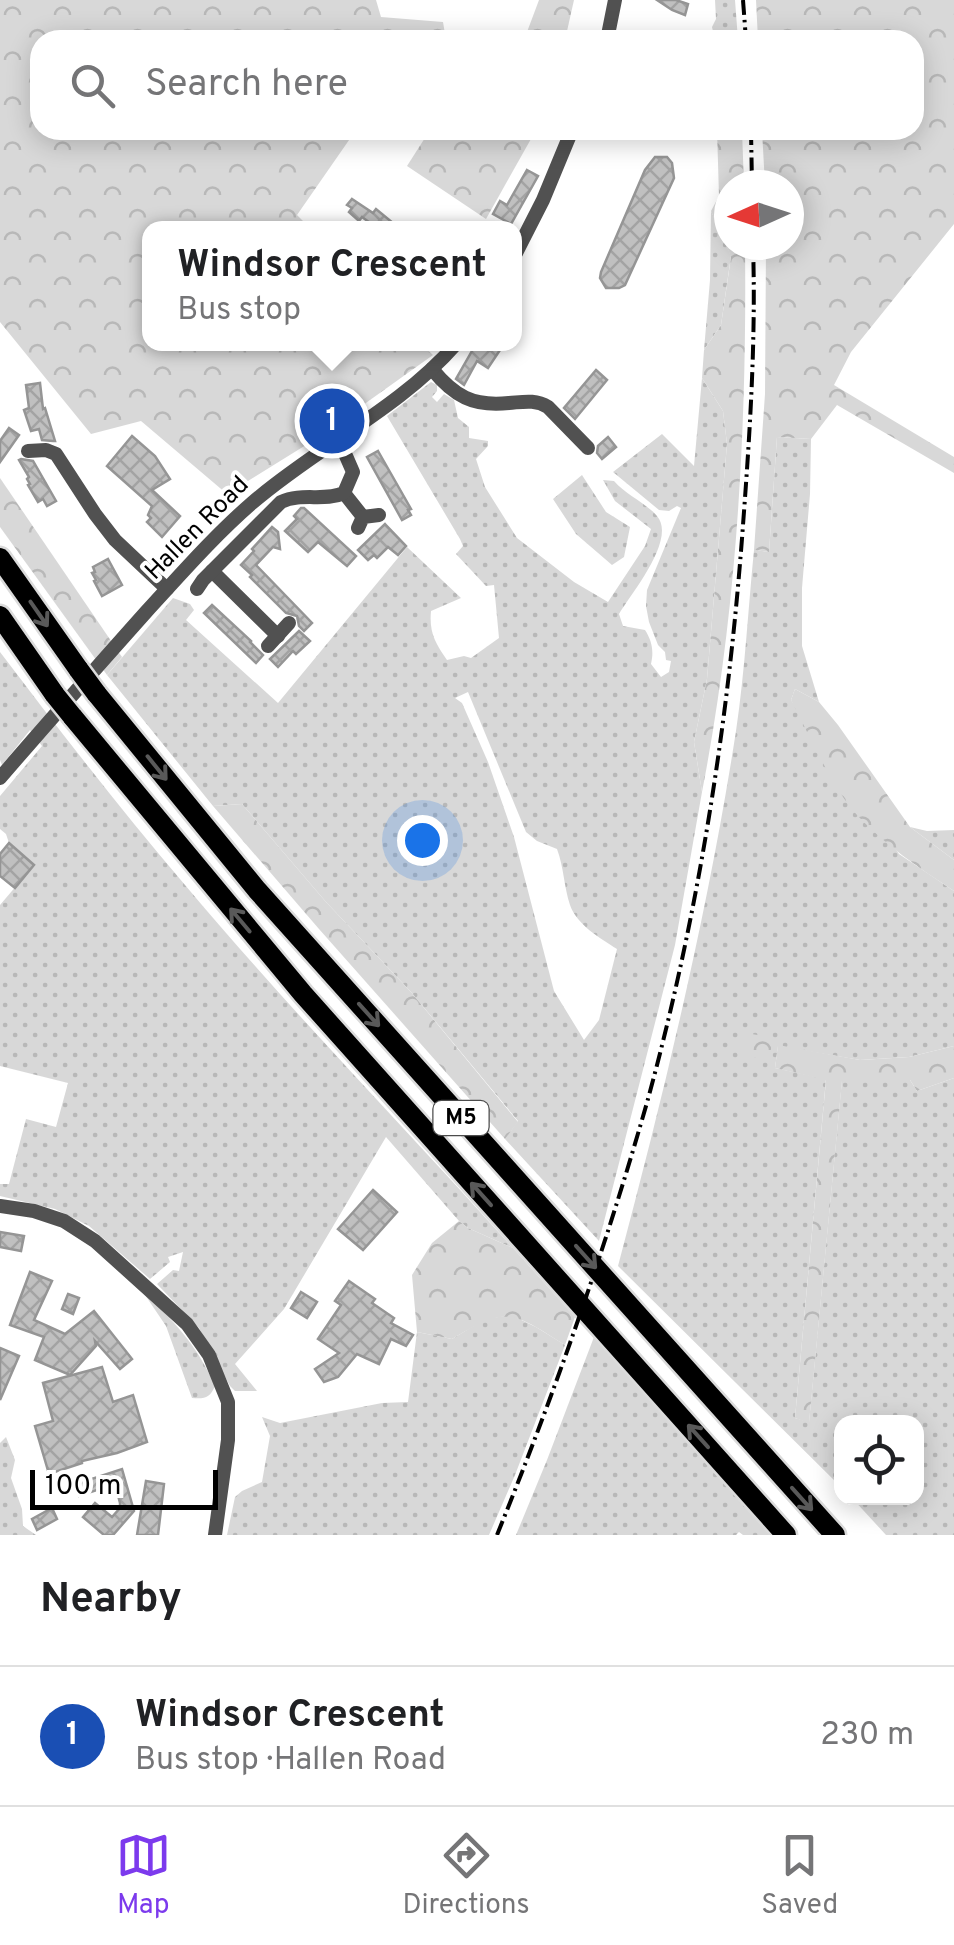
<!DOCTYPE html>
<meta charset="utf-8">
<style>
body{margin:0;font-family:Overpass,sans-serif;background:#f2f2f2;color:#202124}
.controls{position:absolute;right:30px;bottom:30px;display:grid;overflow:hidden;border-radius:20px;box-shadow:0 5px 25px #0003}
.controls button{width:90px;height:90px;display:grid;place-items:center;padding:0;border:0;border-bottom:2px solid #e0e0e0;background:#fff;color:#202124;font:50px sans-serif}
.compass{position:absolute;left:714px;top:170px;width:90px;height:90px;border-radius:50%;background:#fff;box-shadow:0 5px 25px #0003;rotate:267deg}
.scale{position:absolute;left:30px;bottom:25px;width:188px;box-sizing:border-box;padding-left:10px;border:5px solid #000;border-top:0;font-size:28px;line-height:35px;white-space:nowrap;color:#000;-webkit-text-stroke:8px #fff;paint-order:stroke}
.you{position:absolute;left:422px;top:840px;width:35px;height:35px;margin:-25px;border:8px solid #fff;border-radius:50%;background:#1a73e8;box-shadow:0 0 0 15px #1a73e833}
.badge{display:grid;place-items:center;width:65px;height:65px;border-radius:50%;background:#7c3aed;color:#fff;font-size:32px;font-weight:700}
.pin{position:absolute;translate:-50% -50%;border:5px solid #fff;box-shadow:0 2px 10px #0006}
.popup{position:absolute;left:142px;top:221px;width:380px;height:130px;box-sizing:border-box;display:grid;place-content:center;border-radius:20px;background:#fff;filter:drop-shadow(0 2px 8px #0005);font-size:32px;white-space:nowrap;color:#757577}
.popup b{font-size:38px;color:#202124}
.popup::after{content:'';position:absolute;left:50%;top:100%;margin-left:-20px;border:20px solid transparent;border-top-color:#fff}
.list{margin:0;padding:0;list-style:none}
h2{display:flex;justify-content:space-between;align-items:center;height:130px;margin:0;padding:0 40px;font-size:42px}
h2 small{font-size:32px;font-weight:400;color:#757577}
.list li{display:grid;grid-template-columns:65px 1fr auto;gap:30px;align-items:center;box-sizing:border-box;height:140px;padding:0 40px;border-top:2px solid #e0e0e0}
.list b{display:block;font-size:38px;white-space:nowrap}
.list p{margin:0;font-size:32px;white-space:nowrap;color:#757577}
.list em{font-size:32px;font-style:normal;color:#757577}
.icon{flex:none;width:55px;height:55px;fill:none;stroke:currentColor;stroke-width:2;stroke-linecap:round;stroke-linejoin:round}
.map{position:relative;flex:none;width:954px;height:1535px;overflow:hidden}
.search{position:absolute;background:#fff;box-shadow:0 5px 25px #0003;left:30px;right:30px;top:30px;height:110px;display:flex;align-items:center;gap:25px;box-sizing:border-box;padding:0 35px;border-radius:30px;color:#757577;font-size:38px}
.sheet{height:270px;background:#fff}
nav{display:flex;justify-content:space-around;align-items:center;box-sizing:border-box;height:140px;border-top:2px solid #e0e0e0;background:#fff;font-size:28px;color:#757577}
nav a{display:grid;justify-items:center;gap:5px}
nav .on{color:#7c3aed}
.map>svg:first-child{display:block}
</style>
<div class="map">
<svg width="954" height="1535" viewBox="0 0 954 1535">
<defs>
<pattern id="grass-dots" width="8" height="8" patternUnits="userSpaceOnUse" patternTransform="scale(2.5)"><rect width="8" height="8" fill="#d8d8d8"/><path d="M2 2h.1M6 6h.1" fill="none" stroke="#b8b8b8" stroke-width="1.8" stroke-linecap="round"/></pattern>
<pattern id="forest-crowns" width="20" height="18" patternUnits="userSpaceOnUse" patternTransform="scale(2.5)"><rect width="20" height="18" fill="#d8d8d8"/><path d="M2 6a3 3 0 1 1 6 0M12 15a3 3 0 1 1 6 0" fill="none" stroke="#b8b8b8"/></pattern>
<pattern id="building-cross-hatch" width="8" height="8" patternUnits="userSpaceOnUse" patternTransform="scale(2.5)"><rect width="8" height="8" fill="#c0c0c0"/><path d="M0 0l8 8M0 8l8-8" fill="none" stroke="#a3a3a3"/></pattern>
</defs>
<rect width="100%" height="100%" fill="#fff"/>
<g fill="url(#grass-dots)" fill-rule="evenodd">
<polygon points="715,0 735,0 738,40 715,40 712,27 716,19"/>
<polygon points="711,211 731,256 721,325 704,350 710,280"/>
<path d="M702,378L723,411L727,444L707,679L694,742L702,792L675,945L599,1241L505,1139L518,1121L411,992L326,902L242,804L213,806L107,675L173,598L190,604L194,610L186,620L278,703L407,547L461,598L431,611C429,632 435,643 447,660L464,656L471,658L499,638L494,585L486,586L456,554L463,546L460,539L387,416L431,382L437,385V391L432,397L437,402L444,394L454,400L458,418L469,427V438L488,441V446L476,459L485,487L517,538L574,582L608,602L645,546L651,529L615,501L603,480L614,481C626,495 646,503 657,516C677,539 631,594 619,614L623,626L645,630C652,641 654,651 651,664L661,677L669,672L671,661L666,660L665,652L658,645L649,622L646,606L647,590L681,508L677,506L669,511L659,510L613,472L662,434L694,466ZM468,692L526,832L537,841L557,849C564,868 564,887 570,905C577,925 600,938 617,949L599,1020L584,1040L554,991L514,837L488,762L462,703L455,698Z"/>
<path d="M777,437L811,439L810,494L802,588V646L819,702L795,689L791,700L899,854L954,891V1046L909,1057L860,1060L778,1046L775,1068L826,1079L795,1418L809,1422L842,1080H910L917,1091L954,1078V1535H886L852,1498H916V1422H842L841,1487L618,1266C665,1089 708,912 736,731C745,671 748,610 754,550L769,552Z"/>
<polygon points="582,475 606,512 630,527 624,557 612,565 576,534 553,499"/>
<path d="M0,652C60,731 121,810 185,885C290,1010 404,1127 513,1248L468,1228L459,1221L386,1137L284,1309L235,1364L257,1391H235L230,1386L199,1328L157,1284L173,1270L179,1271L183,1252L168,1257L170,1262L150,1279L89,1226L55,1209L0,1196V1184H9L26,1119L56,1127L68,1083L0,1066V905L34,865L9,843L6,834L0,829V796L42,746L30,730L2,765L0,760Z"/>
<polygon points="910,827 927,831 954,830 954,860"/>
<path d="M141,1289C174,1322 196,1343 215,1386C210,1398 205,1399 192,1398L166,1326Z"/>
<polygon points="511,1315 536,1327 565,1345 515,1475 489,1535 227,1535 235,1497 242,1491 262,1482 270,1436 262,1417 280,1423 382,1403 408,1402 417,1332 452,1339 485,1319"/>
<polygon points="594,1337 770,1535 743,1535 739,1532 736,1535 516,1535 547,1460"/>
<polygon points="6,1437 15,1460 11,1478 22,1509 23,1526 36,1535 0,1535 0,1443"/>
</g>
<g fill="url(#forest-crowns)">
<polygon points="0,0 376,0 381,17 443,22 446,40 40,40 40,130 356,130 297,215 310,228 150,228 150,344 421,344 433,355 314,440 227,494 141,421 91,434 0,322"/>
<polygon points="539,0 574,0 565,40 524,40"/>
<polygon points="756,0 954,0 954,224 851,352 834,385 954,457 954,473 837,405 811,439 777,437 769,552 754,550 765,394 766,245 789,245 789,185 765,185 762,130 914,130 914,40 758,40"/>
<polygon points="430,130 536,130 486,219 407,166"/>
<path d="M717,130H742L744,185H729V245H745C747,428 737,612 702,792L694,742L707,679L727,444L723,411L702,378L704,350L721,325L731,257L711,211L719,196Z"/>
<polygon points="0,478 122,657 107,675 0,527"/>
<path d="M795,689L819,702L838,725L910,827L954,860V891C919,868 885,845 857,815C832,788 809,734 791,700Z"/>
<polygon points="242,804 326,902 411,992 518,1122 505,1139 319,929 213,806"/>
<polygon points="741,1032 773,1038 769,1060 737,1054"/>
<polygon points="778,1045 860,1060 909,1057 954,1046 954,1078 917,1091 910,1080 842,1081 809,1423 795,1418 826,1080 775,1068"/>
<path d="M459,1221L468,1228L513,1248L575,1317L565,1345C512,1312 508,1305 452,1339L417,1332L412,1275L432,1243Z"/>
</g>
<g fill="url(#building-cross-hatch)" stroke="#959595" stroke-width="2.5">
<polygon points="657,0 676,0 688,4 685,15 672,10"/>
<polygon points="655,157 667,157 672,163 674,178 625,285 619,288 606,288 600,278 601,272 645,170"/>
<polygon points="527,170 538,176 511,224 493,214 500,201 507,205"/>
<polygon points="352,199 373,213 376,209 399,228 377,228 362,217 359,221 349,212 352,208 347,205"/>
<polygon points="476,344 504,344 488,368 477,361 464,385 456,379"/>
<polygon points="596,370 607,380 575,419 564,408"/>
<polygon points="40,383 43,409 45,408 55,441 53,441 42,440 39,429 31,431 24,410 29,408 26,385"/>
<polygon points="9,428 19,435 0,462 0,441"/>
<polygon points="132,436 155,456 170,479 152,490 180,516 162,537 147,522 151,518 148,515 152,506 107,466"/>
<polygon points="608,437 616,447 602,459 597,453 598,446"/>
<polygon points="378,451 411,509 408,510 411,515 402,520 367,457"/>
<polygon points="21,459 33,461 56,501 47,506 43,499 38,502 28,485 30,484 27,479 29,477 19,460"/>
<polygon points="301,508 304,508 356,556 347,566 318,542 308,552 285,531 297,519 294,516"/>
<polygon points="385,524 406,546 398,555 388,547 377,558 374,555 368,560 358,550"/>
<polygon points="272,527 278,532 280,549 273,547 256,565 312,623 304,631 299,626 297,616 286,613 250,577 252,575 241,565 254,551 252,549"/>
<polygon points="108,559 122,585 102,596 94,581 96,580 92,573 95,572 93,567"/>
<polygon points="212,605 251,641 250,642 263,655 256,663 204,613"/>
<polygon points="299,631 310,641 296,654 293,651 278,667 270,659"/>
<polygon points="9,843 34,865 15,888 0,876 0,854"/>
<polygon points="373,1190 397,1212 363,1250 338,1229"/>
<polygon points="0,1232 24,1236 21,1251 0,1247"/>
<polygon points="30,1272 52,1281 34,1320 65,1334 94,1311 132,1359 120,1369 95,1341 96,1346 70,1375 35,1360 44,1337 10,1325"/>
<polygon points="349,1281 375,1299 372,1303 394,1318 391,1323 413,1335 406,1346 391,1339 379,1364 357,1354 338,1377 324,1382 315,1369 339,1353 318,1339 341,1305 335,1301"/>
<polygon points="301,1292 317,1302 307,1318 291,1308"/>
<polygon points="68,1294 79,1298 73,1314 62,1309"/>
<polygon points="0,1348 19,1356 0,1400"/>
<polygon points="102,1367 113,1402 133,1395 147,1442 117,1453 82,1461 82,1463 49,1474 35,1426 53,1421 43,1383"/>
<polygon points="122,1469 134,1511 113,1535 104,1535 83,1517 95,1503 112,1517 120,1508 120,1503 115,1484 79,1496 76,1484"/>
<polygon points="146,1481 164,1484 158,1535 137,1535"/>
<polygon points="52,1508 57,1519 37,1530 32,1519"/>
</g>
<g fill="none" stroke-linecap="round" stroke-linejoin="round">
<defs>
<g id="highway">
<polyline points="0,558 79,670"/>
<polyline points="0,616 55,695"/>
<polyline points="96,693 257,890 835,1535"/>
<polyline points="72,716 303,994 786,1535"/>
</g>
</defs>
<use href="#highway" stroke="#dbdbdb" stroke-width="25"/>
<g stroke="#515151" stroke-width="14">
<polyline points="607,40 615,0"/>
<polyline points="514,257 543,200 572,130"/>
<path d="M432,369C454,396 473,407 509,403C523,402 535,399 548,407L588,448"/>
<polyline points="28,451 46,450 56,454 95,514 115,540 167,589"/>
<polyline points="344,493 363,517"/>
<polyline points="358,528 363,517 379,515"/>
<polyline points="212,571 278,636"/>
<path d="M197,589L203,580L281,502C302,492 324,502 344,493L353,472L343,449L336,439"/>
<polyline points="268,646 289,623"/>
<path d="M0,778C48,722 97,667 146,612C181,574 214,536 252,503C318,446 399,409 456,344"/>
<polyline points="0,1206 34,1211 64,1221 95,1241 187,1324 209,1355 228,1402 228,1440 215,1535"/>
</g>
<use href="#highway" stroke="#000" stroke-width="20"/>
<g stroke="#000" stroke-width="4" stroke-dasharray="15 5 2.5 5" stroke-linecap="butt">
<polyline points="743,0 746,40"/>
<polyline points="751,130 752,185"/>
<path d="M497,1535C555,1392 606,1247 648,1099C699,912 729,718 743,525C750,432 756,338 753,245"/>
</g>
<defs>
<g id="highway-bridge">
<polyline points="79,670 96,693"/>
<polyline points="55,695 72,716"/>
</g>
</defs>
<use href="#highway-bridge" stroke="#dbdbdb" stroke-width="25" stroke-linecap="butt"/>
<use href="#highway-bridge" stroke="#000" stroke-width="20"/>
</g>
<defs><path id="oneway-shaft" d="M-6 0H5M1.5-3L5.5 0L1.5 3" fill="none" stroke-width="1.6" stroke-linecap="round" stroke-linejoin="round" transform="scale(2.5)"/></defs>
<g stroke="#595959">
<use href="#oneway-shaft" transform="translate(39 614) rotate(55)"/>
<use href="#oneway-shaft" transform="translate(157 768) rotate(51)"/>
<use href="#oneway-shaft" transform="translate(240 920) rotate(-130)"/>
<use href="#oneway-shaft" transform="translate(369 1015) rotate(48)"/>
<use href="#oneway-shaft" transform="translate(481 1194) rotate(-132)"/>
<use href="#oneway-shaft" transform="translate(586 1257) rotate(48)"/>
<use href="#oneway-shaft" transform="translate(698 1436) rotate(-132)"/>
<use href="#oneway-shaft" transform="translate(802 1499) rotate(48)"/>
</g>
<g text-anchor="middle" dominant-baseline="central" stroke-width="8" stroke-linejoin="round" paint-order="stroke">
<rect fill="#fff" stroke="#4c4c4c" stroke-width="2.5" x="433.5" y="1101" width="55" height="34" rx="8"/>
<g font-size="22" font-weight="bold" fill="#000">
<text x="461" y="1118">M5</text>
</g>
<g font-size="25" fill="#000" stroke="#fff">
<text transform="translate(198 529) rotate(-45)">Hallen Road</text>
</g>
</g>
</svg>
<div class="controls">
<button><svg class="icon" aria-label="locate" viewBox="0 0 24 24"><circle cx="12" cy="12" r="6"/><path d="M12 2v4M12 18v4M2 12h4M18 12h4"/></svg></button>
</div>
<svg class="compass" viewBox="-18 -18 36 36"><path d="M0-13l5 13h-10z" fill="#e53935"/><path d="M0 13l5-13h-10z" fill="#757577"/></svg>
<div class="scale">100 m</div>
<div class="you"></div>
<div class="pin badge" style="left:332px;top:421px;background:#1a4fb4">1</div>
<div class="popup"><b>Windsor Crescent</b>Bus stop</div>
<div class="search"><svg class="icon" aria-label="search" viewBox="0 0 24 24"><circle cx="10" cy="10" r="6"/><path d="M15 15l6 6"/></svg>Search here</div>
</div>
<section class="sheet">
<h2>Nearby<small></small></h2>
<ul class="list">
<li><span class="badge" style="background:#1a4fb4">1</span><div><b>Windsor Crescent</b><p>Bus stop · Hallen Road</p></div><em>230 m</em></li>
</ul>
</section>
<nav>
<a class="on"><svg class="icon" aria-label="map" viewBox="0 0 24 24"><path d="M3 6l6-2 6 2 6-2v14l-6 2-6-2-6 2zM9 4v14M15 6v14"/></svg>Map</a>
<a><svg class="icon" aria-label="directions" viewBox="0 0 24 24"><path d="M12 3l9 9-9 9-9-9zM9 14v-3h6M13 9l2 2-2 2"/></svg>Directions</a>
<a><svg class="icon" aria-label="saved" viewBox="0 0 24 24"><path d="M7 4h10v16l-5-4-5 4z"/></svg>Saved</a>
</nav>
